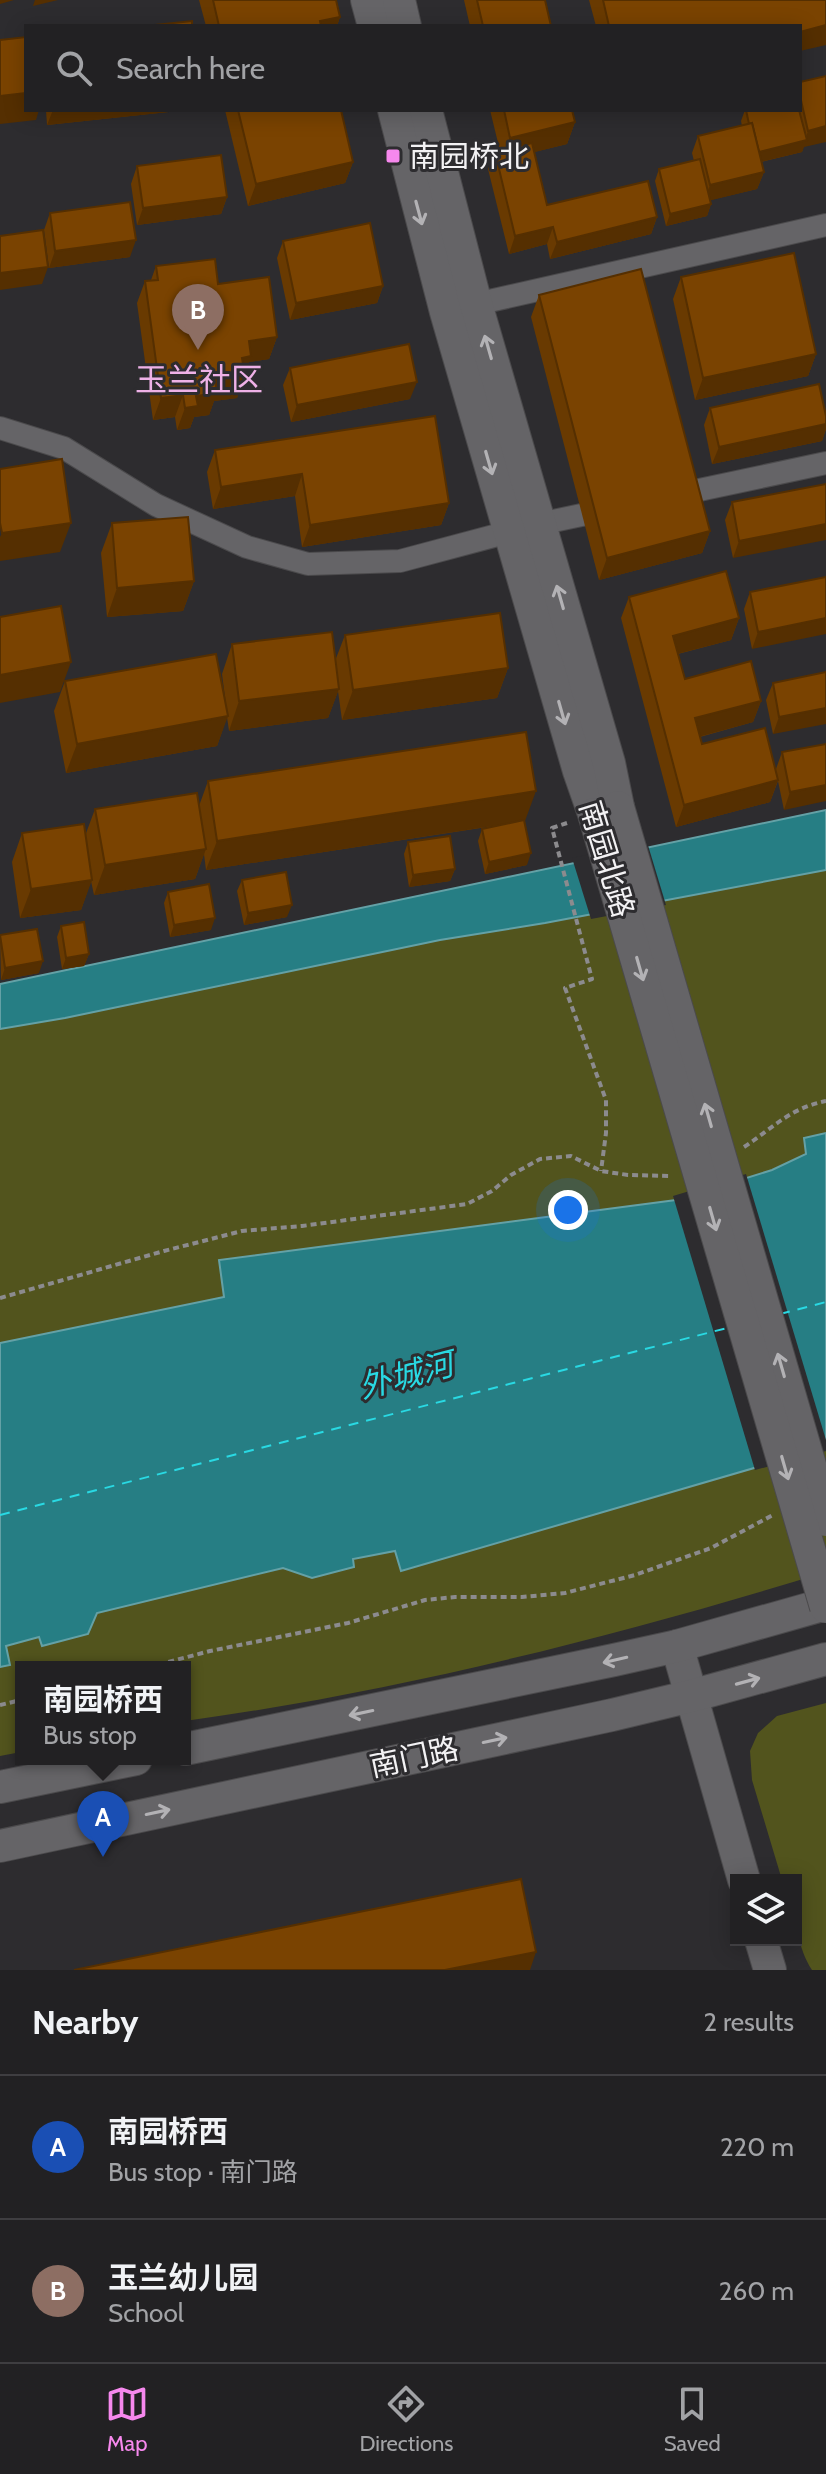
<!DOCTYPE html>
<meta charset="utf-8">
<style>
body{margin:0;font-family:Cabin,"Noto Sans SC",sans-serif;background:#2a292b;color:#f1f3f6}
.controls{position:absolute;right:24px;bottom:24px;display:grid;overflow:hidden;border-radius:0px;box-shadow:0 4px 20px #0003}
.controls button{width:72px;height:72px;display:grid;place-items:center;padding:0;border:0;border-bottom:2px solid #3f3e41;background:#222123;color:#f1f3f6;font:40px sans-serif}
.you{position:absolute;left:568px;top:1210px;width:28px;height:28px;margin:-20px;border:6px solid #fff;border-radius:50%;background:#1a73e8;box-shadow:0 0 0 12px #1a73e833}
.badge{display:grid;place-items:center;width:52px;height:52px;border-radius:50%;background:#f688ed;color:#fff;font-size:26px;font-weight:700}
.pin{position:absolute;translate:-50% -66px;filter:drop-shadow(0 2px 4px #0008)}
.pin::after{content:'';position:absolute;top:42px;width:28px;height:24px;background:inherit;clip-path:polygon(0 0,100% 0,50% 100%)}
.popup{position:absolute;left:15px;top:1661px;width:176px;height:104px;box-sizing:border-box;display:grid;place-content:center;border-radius:0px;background:#222123;filter:drop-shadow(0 2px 6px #0005);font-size:26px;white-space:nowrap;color:#a2a3a6}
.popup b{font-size:30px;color:#f1f3f6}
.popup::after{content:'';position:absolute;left:50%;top:100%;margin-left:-16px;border:16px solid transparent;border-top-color:#222123}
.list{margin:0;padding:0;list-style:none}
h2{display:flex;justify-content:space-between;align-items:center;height:104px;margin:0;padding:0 32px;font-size:34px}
h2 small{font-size:26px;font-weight:400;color:#a2a3a6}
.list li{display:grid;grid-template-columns:52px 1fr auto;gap:24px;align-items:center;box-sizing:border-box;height:144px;padding:0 32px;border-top:2px solid #3f3e41}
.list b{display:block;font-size:30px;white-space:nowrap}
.list p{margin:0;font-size:26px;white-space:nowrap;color:#a2a3a6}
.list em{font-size:26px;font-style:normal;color:#a2a3a6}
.icon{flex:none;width:44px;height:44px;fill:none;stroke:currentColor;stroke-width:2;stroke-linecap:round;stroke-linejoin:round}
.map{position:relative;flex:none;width:826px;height:1970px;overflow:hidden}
.search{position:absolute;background:#222123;box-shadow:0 4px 20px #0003;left:24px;right:24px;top:24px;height:88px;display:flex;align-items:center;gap:20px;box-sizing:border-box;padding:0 28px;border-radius:0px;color:#a2a3a6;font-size:30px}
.sheet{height:392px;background:#222123}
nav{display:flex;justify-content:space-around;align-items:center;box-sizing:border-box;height:112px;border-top:2px solid #3f3e41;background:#222123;font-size:22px;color:#a2a3a6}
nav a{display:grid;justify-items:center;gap:4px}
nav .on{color:#f688ed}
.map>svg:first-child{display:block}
</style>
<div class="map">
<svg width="826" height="1970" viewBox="0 0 826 1970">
<rect width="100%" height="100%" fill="#2d2c2f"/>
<g fill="#52541d">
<polygon points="826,870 826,1133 804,1138 806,1154 771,1170 676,1200 220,1260 224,1297 0,1343 0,1029 65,1018 440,940 545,923"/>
<path d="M826,1447V1572C617,1636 402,1691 185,1721V1667H21V1752L0,1756V1667L10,1665L5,1646L40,1637L42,1646L87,1634L97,1613L284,1568L312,1578L354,1567L353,1559L395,1551L401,1571Z"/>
<path d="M826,1703V1970H812C794,1942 796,1912 796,1880H782L752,1780L750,1751L758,1733L777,1716Z"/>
</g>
<g fill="#267e84" stroke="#64a1a6" stroke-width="2">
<polygon points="826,810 826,870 545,923 440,940 65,1018 0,1029 0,984"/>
<polygon points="826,1133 826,1447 401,1571 395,1551 353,1559 354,1567 312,1578 283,1568 97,1613 88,1634 42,1646 39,1637 6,1646 10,1665 0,1667 0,1343 224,1297 219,1260 676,1200 772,1170 806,1154 804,1138"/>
</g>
<g fill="#2d2c2f">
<polygon points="647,842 666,905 591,919 572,858"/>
<polygon points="746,1174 826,1440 826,1451 755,1470 673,1196"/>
</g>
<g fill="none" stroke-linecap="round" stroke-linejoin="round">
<g stroke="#29d9e3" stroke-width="2" stroke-dasharray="10 8" stroke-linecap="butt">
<polyline points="780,1314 826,1302"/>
<polyline points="0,1515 727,1328"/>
</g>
<defs>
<g id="minor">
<polyline points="476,304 826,225"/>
<polyline points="0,428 64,448 156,505 247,547 308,564 400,561 539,524 610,509"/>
<polyline points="671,496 826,463"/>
</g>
<g id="secondary">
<polyline points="367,0 374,26"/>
<polyline points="399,0 405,26"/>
<polyline points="394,110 446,312 579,771 594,814"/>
<polyline points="426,110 476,304 609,763 618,807"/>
<polyline points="677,1646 744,1880"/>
<polyline points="185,1749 614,1660 677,1646 826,1604"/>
<polyline points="0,1787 136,1759"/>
<polyline points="0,1846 612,1715 691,1696 826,1659"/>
<polyline points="761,1940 770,1970"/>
</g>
</defs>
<use href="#minor" stroke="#4b4a4c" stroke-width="24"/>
<use href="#secondary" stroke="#4b4a4c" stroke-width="34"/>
<g stroke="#8c8b8e" stroke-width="4" stroke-dasharray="6 4" stroke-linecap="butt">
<polyline points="567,823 552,828 592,979 565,988 606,1100 606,1133 601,1171"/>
<path d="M744,1147C773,1128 790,1108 826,1101"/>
<polyline points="0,1298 164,1251 242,1231 302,1226 467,1204 492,1191 511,1175 540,1159 571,1156 601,1171 628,1175 670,1176"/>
<polyline points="149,1667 210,1651 348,1623 425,1600 455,1597 522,1597 565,1593 635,1575 711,1548 773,1515"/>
<polyline points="0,1705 21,1700"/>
</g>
<use href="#minor" stroke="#656467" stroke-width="22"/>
<use href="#secondary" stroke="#656467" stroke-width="32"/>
<defs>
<g id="secondary-bridge">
<polyline points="618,807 826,1520"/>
<polyline points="594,814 826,1607"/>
</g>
</defs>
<use href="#secondary-bridge" stroke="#4b4a4c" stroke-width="34" stroke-linecap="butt"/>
<use href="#secondary-bridge" stroke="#656467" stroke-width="32"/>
</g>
<g fill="#693a01">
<polygon points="199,0 336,0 340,17 337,26 206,26"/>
<polygon points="464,0 545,0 551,26 470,26"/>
<polygon points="589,0 826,0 800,26 596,26"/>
<polygon points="826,76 802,152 761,162 764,172 757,189 710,200 711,204 707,216 666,226 655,181 659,169 694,161 692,153 698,136 742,126 741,121 745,110 800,110 800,82"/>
<polygon points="46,110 187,110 47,125"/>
<polygon points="225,110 341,110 353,162 345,183 248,206"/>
<polygon points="490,110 572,110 575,122 567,144 534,152 547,205 657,217 651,234 550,259 547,244 509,254 488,169 495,152 500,151"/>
<polygon points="137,166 227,197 221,214 137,225 131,184"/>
<polygon points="50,213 130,257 49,268 44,230"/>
<polygon points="283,241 383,286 377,303 290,320 277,258"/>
<polygon points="156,266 218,284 277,337 269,359 249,362 237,398 214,401 209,415 194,417 190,428 177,430 175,417 153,420 137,303 145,281 151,280"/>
<polygon points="681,277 816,354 808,376 695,400 673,299"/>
<polygon points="539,295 710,531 702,553 599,580 531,317"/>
<polygon points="290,368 410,399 291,422 283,385"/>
<polygon points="710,408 826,416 826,429 822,441 712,464 704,425"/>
<polygon points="215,450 449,503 441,525 302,547 295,496 213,509 207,472"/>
<polygon points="826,484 733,558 725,520 732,502"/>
<polygon points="112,523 194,581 183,611 107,617 101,553"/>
<polygon points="826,577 752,649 744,609 750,592"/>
<polygon points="629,597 739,618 731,640 678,654 685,679 761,701 753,722 700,737 702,744 776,769 782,752 826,744 784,810 778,781 770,802 676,827 621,618"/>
<polygon points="345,635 508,668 497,698 342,720 338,691 328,718 229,731 227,717 217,746 66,773 54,711 65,681 226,705 222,674 232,644 335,661"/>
<polygon points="826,672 773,734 766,700 773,683"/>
<polygon points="208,781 525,821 527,865 485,874 478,841 482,829 514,823 206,870 204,854 195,879 94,895 91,881 81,910 20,918 12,862 22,833 85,836 95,809 199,806"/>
<polygon points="408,842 455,869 450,881 409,887 404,854"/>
<polygon points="242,880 287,917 244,925 237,891"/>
<polygon points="168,892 211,930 170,937 164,903"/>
<polygon points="61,926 89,954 84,966 62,969 57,937"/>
<polygon points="0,935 39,973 1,980"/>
</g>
<g fill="#552f01">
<polygon points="0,0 14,0 0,4"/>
<polygon points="35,0 58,0 33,6"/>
<polygon points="340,17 337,26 318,26 320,21"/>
<polygon points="826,25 826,45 800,51 800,32"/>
<polygon points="26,93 26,110 39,110 36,120 0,124 0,96"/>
<polygon points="53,110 187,110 47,125"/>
<polygon points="575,122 567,144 503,160 510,138"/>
<polygon points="826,126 826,142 804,147 802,152 752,164 756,153 805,141 808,131"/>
<polygon points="353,162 345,183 248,206 256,184"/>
<polygon points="764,172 757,189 704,202 710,185"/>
<polygon points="227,197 221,214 137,225 143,208"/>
<polygon points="711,204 707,216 666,226 670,214"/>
<polygon points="657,217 651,234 550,259 557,242"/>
<polygon points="553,227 547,244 509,254 515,236"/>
<polygon points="136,240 130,257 49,268 55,251"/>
<polygon points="48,267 42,284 0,290 0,273"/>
<polygon points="383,286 377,303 290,320 296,303"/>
<polygon points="277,337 269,359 249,362 237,398 214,401 209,415 194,417 190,428 177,430 185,408 196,396 215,380 249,341"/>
<polygon points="816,354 808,376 695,400 703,378"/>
<polygon points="417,382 410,399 291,422 297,405"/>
<polygon points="183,395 175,417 153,420 161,398"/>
<polygon points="826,424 826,429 822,441 712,464 719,447"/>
<polygon points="302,474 295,496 213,509 221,487"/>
<polygon points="449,503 441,525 302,547 310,525"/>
<polygon points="71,523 60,552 0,561 0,537 2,533"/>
<polygon points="826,524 826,540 733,558 739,541"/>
<polygon points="710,531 702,553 599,580 607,558"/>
<polygon points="194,581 183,611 107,617 117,588"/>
<polygon points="739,618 731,640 665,657 673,636"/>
<polygon points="826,618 826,634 752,649 758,632"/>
<polygon points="71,662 60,692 0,703 0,675"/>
<polygon points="508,668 497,698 342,720 353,690"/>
<polygon points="339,689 328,718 229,731 239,701"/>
<polygon points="761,701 753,722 687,740 695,718"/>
<polygon points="826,708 826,724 773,734 779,717"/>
<polygon points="228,716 217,746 66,773 77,744"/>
<polygon points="778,780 770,802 676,827 684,805"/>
<polygon points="826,785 826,801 784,810 790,792"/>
<polygon points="536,791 525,821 206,870 217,841"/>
<polygon points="206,849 195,879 94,895 105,865"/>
<polygon points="531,853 527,865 485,874 489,862"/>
<polygon points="455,869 450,881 409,887 413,875"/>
<polygon points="92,880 81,910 20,918 31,889"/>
<polygon points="292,905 287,917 244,925 248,913"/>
<polygon points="215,918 211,930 170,937 174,925"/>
<polygon points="89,954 84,966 62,969 66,958"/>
<polygon points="43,961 39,973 1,980 5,968"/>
<polygon points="536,1952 530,1970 445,1970"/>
</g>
<g fill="#7a4301" stroke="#552f01" stroke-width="2">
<polygon points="213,0 336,0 340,17 320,21 321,26 219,26"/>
<polygon points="477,0 545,0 551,26 483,26"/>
<polygon points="603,0 826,0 826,25 800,32 800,26 609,26"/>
<polygon points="192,21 192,26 145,26"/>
<polygon points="26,37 26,93 0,96 0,40"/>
<polygon points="826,76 826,126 808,131 800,96 800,82"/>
<polygon points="238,110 341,110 353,162 256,184"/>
<polygon points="504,110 572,110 575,122 510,138"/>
<polygon points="746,110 799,110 807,140 759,152 752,123 749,124"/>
<polygon points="752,123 764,172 710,185 698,136"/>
<polygon points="532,143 547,205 648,181 657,217 557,242 553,227 515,236 495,152"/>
<polygon points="221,155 227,197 143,208 137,166"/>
<polygon points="700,159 711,204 670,214 659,169"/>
<polygon points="130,202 136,240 55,251 50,213"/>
<polygon points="370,223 383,286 296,303 283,241"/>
<polygon points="43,230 48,267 0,273 0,236"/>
<polygon points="794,253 816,354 703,378 681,277"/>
<polygon points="215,259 218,284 269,277 277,337 249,341 251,356 242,358 245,376 215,380 217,393 196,396 198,406 185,408 183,395 161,398 145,281 158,280 156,266"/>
<polygon points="641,269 710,531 607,558 539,295"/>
<polygon points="409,344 417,382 297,405 290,368"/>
<polygon points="819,384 826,416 826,424 719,447 710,408"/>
<polygon points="435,416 449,503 310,525 302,474 221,487 215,450"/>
<polygon points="62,459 71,523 2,533 0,523 0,469"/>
<polygon points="826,484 826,524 739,541 732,502"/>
<polygon points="188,517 194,581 117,588 112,523"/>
<polygon points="726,571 739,618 673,636 685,679 751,661 761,701 695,718 702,744 765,728 778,780 684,805 629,597"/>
<polygon points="826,577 826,618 758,632 750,592"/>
<polygon points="61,606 71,662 0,675 0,617"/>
<polygon points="500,613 508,668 353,690 345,635"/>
<polygon points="332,632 339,689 239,701 232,644"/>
<polygon points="216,654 228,716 77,744 65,681"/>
<polygon points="826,672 826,708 779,717 773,683"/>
<polygon points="526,732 536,791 217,841 208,781"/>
<polygon points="826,744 826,785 790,792 782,752"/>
<polygon points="197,793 206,849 105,865 95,809"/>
<polygon points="524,820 531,853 489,862 482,829"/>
<polygon points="84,824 92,880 31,889 22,833"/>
<polygon points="450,836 455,869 413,875 408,842"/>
<polygon points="286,872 292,905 248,913 242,880"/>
<polygon points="209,884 215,918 174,925 168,892"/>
<polygon points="84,922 89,954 66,958 61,926"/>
<polygon points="37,929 43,961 5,968 0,935"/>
<polygon points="521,1879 536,1952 445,1970 74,1970"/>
</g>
<defs><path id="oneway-shaft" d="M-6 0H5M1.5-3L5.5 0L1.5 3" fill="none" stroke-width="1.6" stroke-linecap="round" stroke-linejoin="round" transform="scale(2)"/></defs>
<g stroke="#b3b2b5">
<use href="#oneway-shaft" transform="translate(419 213) rotate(75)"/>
<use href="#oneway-shaft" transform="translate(488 347) rotate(-106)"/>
<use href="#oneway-shaft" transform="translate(489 463) rotate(74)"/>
<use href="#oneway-shaft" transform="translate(560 597) rotate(-106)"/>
<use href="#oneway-shaft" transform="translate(562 713) rotate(74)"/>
<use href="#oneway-shaft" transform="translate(640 969) rotate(74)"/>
<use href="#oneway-shaft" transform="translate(708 1115) rotate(-106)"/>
<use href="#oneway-shaft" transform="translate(713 1219) rotate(74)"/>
<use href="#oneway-shaft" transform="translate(781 1365) rotate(-106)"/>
<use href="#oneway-shaft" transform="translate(785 1468) rotate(74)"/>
<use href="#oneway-shaft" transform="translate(615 1660) rotate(167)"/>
<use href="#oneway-shaft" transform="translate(748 1681) rotate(-15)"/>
<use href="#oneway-shaft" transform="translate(361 1713) rotate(168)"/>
<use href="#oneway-shaft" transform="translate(495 1740) rotate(-12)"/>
<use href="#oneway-shaft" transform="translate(158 1812) rotate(-12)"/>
</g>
<rect fill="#f688ed" stroke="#2d2c2f" stroke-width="3" x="385" y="148" width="16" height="16" rx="4"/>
<g text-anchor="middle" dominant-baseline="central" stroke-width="6" stroke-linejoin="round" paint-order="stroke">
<g font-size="30" fill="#f3f2f4" stroke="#2d2c2f" text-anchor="start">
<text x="409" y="156">南园桥北</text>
</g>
<g font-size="30" fill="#f3f2f4" stroke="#2d2c2f">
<text transform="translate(607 859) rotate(73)">南园北路</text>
<text transform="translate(414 1757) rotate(-12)">南门路</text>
</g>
<g font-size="32" fill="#eeb1e7" stroke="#2d2c2f">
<text x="199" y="379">玉兰社区</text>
</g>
<g font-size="32" font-style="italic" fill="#29d9e3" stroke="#2d2c2f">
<text transform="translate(406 1375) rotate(-15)">外城河</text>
</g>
</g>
</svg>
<div class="controls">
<button><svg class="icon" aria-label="layers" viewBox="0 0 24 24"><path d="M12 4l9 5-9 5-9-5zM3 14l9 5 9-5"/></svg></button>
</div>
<div class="you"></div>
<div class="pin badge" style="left:103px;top:1857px;background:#1a4fb4">A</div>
<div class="popup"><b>南园桥西</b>Bus stop</div>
<div class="pin badge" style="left:198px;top:350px;background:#8d6e63">B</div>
<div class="search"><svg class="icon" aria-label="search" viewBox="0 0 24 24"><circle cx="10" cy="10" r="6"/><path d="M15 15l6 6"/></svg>Search here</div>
</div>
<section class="sheet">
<h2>Nearby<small>2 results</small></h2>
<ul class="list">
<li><span class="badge" style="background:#1a4fb4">A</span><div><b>南园桥西</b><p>Bus stop · 南门路</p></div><em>220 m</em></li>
<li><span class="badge" style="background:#8d6e63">B</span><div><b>玉兰幼儿园</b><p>School</p></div><em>260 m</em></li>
</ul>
</section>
<nav>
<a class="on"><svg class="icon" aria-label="map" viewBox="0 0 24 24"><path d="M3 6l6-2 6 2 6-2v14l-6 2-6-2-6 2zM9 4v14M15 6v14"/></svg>Map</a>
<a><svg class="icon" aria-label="directions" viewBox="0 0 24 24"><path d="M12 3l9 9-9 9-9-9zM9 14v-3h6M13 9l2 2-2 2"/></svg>Directions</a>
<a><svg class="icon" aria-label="saved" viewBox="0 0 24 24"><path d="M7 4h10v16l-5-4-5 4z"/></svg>Saved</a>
</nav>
